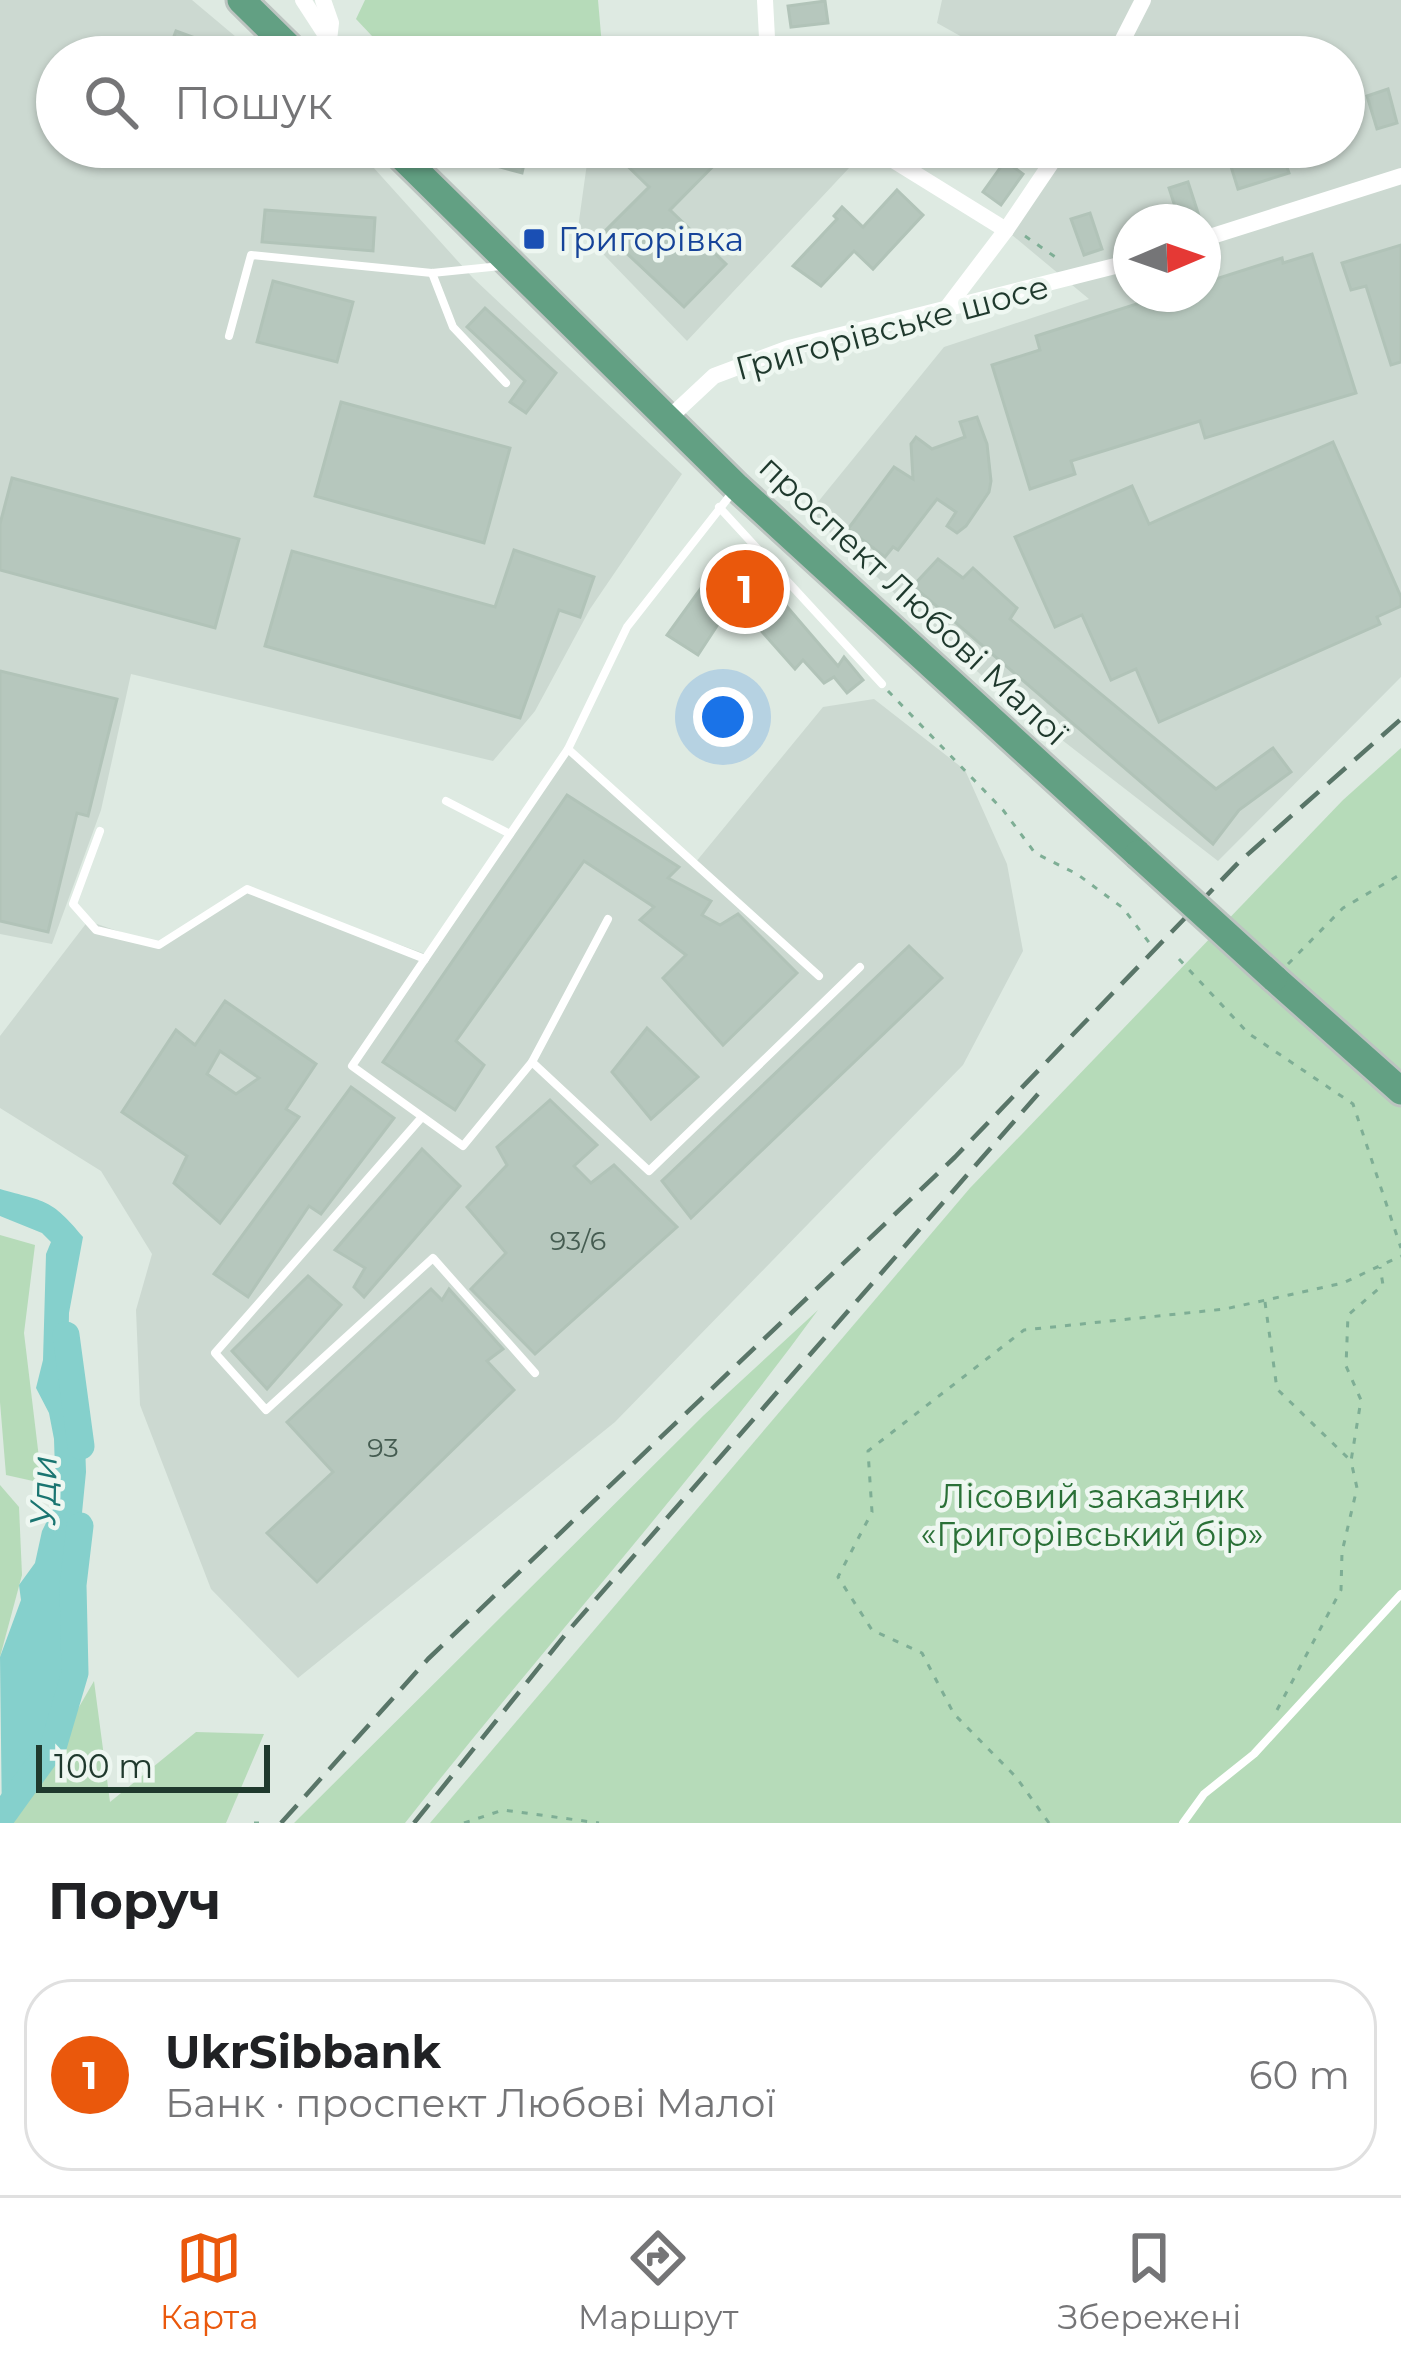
<!DOCTYPE html>
<html lang="uk">
<meta charset="utf-8">
<style>
body{margin:0;font-family:Montserrat,sans-serif;background:#f6f6f6;color:#202124}
.compass{position:absolute;left:1113px;top:204px;width:108px;height:108px;border-radius:50%;background:#fff;box-shadow:0 3px 9px #0004;rotate:88deg}
.scale{position:absolute;left:36px;bottom:30px;width:234px;box-sizing:border-box;padding-left:12px;border:6px solid #1f392d;border-top:0;font-size:33px;line-height:42px;white-space:nowrap;color:#1f392d;-webkit-text-stroke:9px #eef7f1;paint-order:stroke}
.you{position:absolute;left:723px;top:717px;width:42px;height:42px;margin:-30px;border:9px solid #fff;border-radius:50%;background:#1a73e8;box-shadow:0 0 0 18px #1a73e833}
.badge{display:grid;place-items:center;width:78px;height:78px;border-radius:50%;background:#ea580c;color:#fff;font-size:39px;font-weight:700}
.pin{position:absolute;translate:-50% -50%;border:6px solid #fff;box-shadow:0 3px 12px #0006}
.list{margin:0;padding:0;list-style:none}
h2{display:flex;justify-content:space-between;align-items:center;height:156px;margin:0;padding:0 48px;font-size:51px}
h2 small{font-size:39px;font-weight:400;color:#757577}
.list li{display:grid;grid-template-columns:78px 1fr auto;gap:36px;align-items:center;box-sizing:border-box;height:192px;margin:0 24px 24px;padding:0 24px;border:3px solid #e0e0e0;border-radius:48px}
.list b{display:block;font-size:45px;white-space:nowrap}
.list p{margin:0;font-size:39px;white-space:nowrap;color:#757577}
.list em{font-size:39px;font-style:normal;color:#757577}
.icon{flex:none;width:66px;height:66px;fill:none;stroke:currentColor;stroke-width:2;stroke-linecap:round;stroke-linejoin:round}
.map{position:relative;flex:none;width:1401px;height:1823px;overflow:hidden}
.search{position:absolute;background:#fff;box-shadow:0 3px 9px #0004;left:36px;right:36px;top:36px;height:132px;display:flex;align-items:center;gap:30px;box-sizing:border-box;padding:0 42px;border-radius:66px;color:#757577;font-size:45px}
.sheet{height:372px;background:#fff}
nav{display:flex;justify-content:space-around;align-items:center;box-sizing:border-box;height:168px;border-top:3px solid #e0e0e0;background:#fff;font-size:33px;color:#757577}
nav a{display:grid;justify-items:center;gap:6px}
nav .on{color:#ea580c}
.map>svg:first-child{display:block}
</style>
<div class="map">
<svg width="1401" height="1823" viewBox="0 0 1401 1823">
<rect width="100%" height="100%" fill="#deeae2"/>
<g fill="#ccd9d1" fill-rule="evenodd">
<polygon points="0,0 192,0 260,57 57,57 57,147 355,147 473,278 682,474 590,609 535,711 493,761 131,674 101,810 52,944 0,934"/>
<path d="M942,0H1401V677L1218,861L995,688L809,513L944,347L1089,299L1006,230L1061,147H1344V57H998L937,23ZM1131,222H1203V294H1131Z"/>
<polygon points="579,147 856,147 864,152 687,341 578,228 588,156"/>
<polygon points="874,699 965,770 1007,864 1023,951 963,1065 615,1422 298,1678 211,1589 140,1405 136,1310 152,1254 101,1171 0,1108 0,1036 88,921 159,945 247,889 428,955 568,749 695,863 823,707"/>
</g>
<g fill="#b6dbb9">
<polygon points="365,0 598,0 602,46 593,57 385,57 388,53 356,19"/>
<polygon points="1401,748 1401,1823 430,1823 970,1188 1343,800"/>
<polygon points="0,1235 35,1245 24,1333 42,1483 6,1475 0,1402"/>
<path d="M818,1310C689,1487 541,1650 405,1823H294L704,1415Z"/>
<polygon points="0,1485 19,1507 22,1575 0,1657"/>
<polygon points="94,1681 110,1802 196,1732 264,1734 226,1823 12,1823"/>
</g>
<path fill="#85d0cc" d="M0,1189C45,1202 51,1198 83,1237L69,1313L68,1370L71,1398L85,1442L86,1472L78,1554L70,1583L68,1650L59,1719L50,1747L2,1823L0,1657L21,1600L19,1585L35,1563L42,1531L56,1503L54,1439L49,1413L36,1388L43,1360L46,1254L51,1242L42,1233L0,1216Z"/>
<g fill="none" stroke-linecap="round" stroke-linejoin="round">
<g stroke="#85d0cc" stroke-width="27">
<polyline points="66,1335 81,1446"/>
<polyline points="0,1819 54,1744 75,1673 73,1585 80,1526"/>
</g>
</g>
<g fill="#b6c7bd" stroke="#b1c3b8" stroke-width="3" fill-rule="evenodd">
<polygon points="825,1 828,23 791,27 788,6"/>
<polygon points="176,31 209,43 203,57 166,57"/>
<polygon points="1388,89 1397,123 1377,129 1367,96"/>
<polygon points="476,147 500,147 526,155 522,173 474,160"/>
<polygon points="608,147 732,147 670,210 726,264 684,307 604,232 649,187"/>
<polygon points="1258,147 1280,147 1289,173 1238,189 1228,157"/>
<polygon points="1005,161 1023,174 1001,205 983,192"/>
<polygon points="1188,182 1201,222 1180,222 1169,188"/>
<polygon points="897,190 923,215 873,269 854,251 821,286 793,266 837,219 834,216 842,207 863,227"/>
<polygon points="265,210 375,218 373,251 262,242"/>
<polygon points="1090,213 1102,249 1084,255 1071,219"/>
<polygon points="1401,245 1401,362 1391,365 1366,286 1351,290 1342,263"/>
<polygon points="1312,254 1356,393 1205,438 1200,421 1071,461 1075,474 1030,489 992,365 1040,350 1036,336 1168,294 1203,294 1203,283 1282,258 1283,263"/>
<polygon points="273,281 353,302 337,362 257,342"/>
<polygon points="485,308 556,373 526,413 510,402 525,381 467,327"/>
<polygon points="341,402 510,448 484,543 315,496"/>
<polygon points="977,417 987,444 991,481 989,492 966,526 957,533 947,526 956,512 937,499 898,550 893,547 885,557 848,529 894,467 913,479 911,444 916,437 932,449 965,437 960,422"/>
<polygon points="1333,442 1401,597 1401,606 1377,617 1380,624 1159,722 1136,669 1111,680 1082,615 1055,627 1015,537 1132,486 1149,524"/>
<polygon points="12,478 239,539 215,628 0,570 0,524"/>
<polygon points="514,550 594,577 580,617 559,610 520,718 265,646 292,551 495,607"/>
<polygon points="938,559 963,578 973,568 1017,608 1010,619 1216,789 1273,748 1291,772 1239,810 1213,844 913,586"/>
<polygon points="736,560 752,566 838,666 844,657 863,680 847,693 834,677 824,683 803,660 795,669 741,608 728,609 698,655 667,635 717,566"/>
<polygon points="0,671 117,699 88,816 77,813 48,932 0,921"/>
<polygon points="567,795 679,867 668,878 711,901 702,915 720,925 738,914 797,973 723,1045 663,978 686,955 640,920 654,907 584,861 456,1041 484,1065 455,1110 383,1062"/>
<polygon points="909,946 942,978 691,1218 662,1181"/>
<path d="M225,1001L316,1064L286,1109L299,1117L220,1223L174,1183L187,1156L122,1112L176,1030L195,1045ZM220,1051L259,1078L236,1094L207,1074Z"/>
<polygon points="647,1028 698,1077 651,1119 612,1072"/>
<polygon points="351,1087 394,1118 321,1214 309,1206 248,1297 214,1274"/>
<polygon points="550,1100 597,1145 574,1166 591,1183 614,1165 677,1227 535,1354 471,1289 506,1253 467,1207 507,1165 497,1147"/>
<polygon points="422,1149 460,1186 364,1297 354,1287 365,1268 335,1250"/>
<polygon points="308,1276 341,1305 267,1389 232,1351"/>
<polygon points="431,1289 442,1300 449,1289 503,1349 487,1361 514,1390 317,1582 267,1533 333,1472 287,1422"/>
</g>
<g fill="none" stroke-linecap="round" stroke-linejoin="round">
<defs>
<g id="primary">
<polyline points="241,0 299,57"/>
<polyline points="392,147 737,487 1138,854"/>
<polyline points="1274,978 1401,1091"/>
</g>
</defs>
<use href="#primary" stroke="#bcc4c0" stroke-width="33"/>
<g stroke="#7eae95" stroke-width="3" stroke-dasharray="6 9" stroke-linecap="butt">
<polyline points="1025,236 1061,261"/>
<polyline points="888,691 1003,810 1035,853 1077,874 1123,908 1151,945"/>
<polyline points="1179,959 1248,1033 1353,1104 1401,1248"/>
<polyline points="1288,964 1343,908 1401,874"/>
<polyline points="1265,1302 1277,1389 1349,1459"/>
<polyline points="1277,1710 1341,1590 1342,1552 1357,1488 1351,1461 1361,1400 1346,1366 1348,1315 1383,1285 1380,1267"/>
<polyline points="254,1823 259,1823"/>
<polyline points="464,1823 503,1810 599,1823"/>
<polyline points="1049,1823 1016,1777 954,1714 922,1653 872,1630 838,1577 872,1512 868,1451 1024,1330 1225,1309 1343,1283 1401,1256"/>
</g>
<g stroke="#fff" stroke-width="8">
<polyline points="432,273 453,327 506,383"/>
<polyline points="229,336 251,255 432,273 501,266"/>
<polyline points="719,507 882,684"/>
<polyline points="568,749 819,976"/>
<polyline points="446,801 510,834"/>
<polyline points="100,831 73,904 96,930 159,945 247,889 425,959"/>
<polyline points="608,919 532,1062 463,1146 352,1066 568,749 627,627 732,493"/>
<polyline points="532,1062 649,1171 860,967"/>
<polyline points="422,1117 215,1353 266,1410 433,1258 535,1373"/>
<polyline points="1183,1823 1204,1794 1254,1754 1401,1594"/>
</g>
<g stroke="#fff" stroke-width="16">
<polyline points="303,0 329,40 327,57"/>
<polyline points="323,0 331,23 329,40"/>
<polyline points="765,0 768,57"/>
<polyline points="1114,57 1143,0"/>
<polyline points="872,147 1006,230"/>
<polyline points="1203,239 1401,176"/>
<polyline points="946,309 1006,230 1062,147"/>
<polyline points="668,419 714,376 789,348 1131,262"/>
</g>
<use href="#primary" stroke="#62a083" stroke-width="27"/>
<g stroke="#597568" stroke-width="4.5" stroke-dasharray="24 12" stroke-linecap="butt">
<polyline points="281,1823 428,1659 955,1157 1238,863 1401,719"/>
<polyline points="414,1823 569,1630 1038,1094"/>
</g>
<defs>
<polyline id="primary-bridge" points="1138,854 1274,978"/>
</defs>
<use href="#primary-bridge" stroke="#bcc4c0" stroke-width="33" stroke-linecap="butt"/>
<use href="#primary-bridge" stroke="#62a083" stroke-width="27"/>
</g>
<rect fill="#1a4fb4" stroke="#eef7f1" stroke-width="4.5" x="522" y="227" width="24" height="24" rx="6"/>
<g text-anchor="middle" dominant-baseline="central" stroke-width="9" stroke-linejoin="round" paint-order="stroke">
<g font-size="27" fill="#455c51">
<text x="578" y="1240">93/6</text>
<text x="383" y="1447">93</text>
</g>
<g font-size="33" fill="#164399" stroke="#eef7f1" text-anchor="start">
<text x="558" y="239">Григорівка</text>
</g>
<g font-size="33" fill="#1f392d" stroke="#eef7f1">
<text transform="translate(892 327) rotate(-15)">Григорівське шосе</text>
<text transform="translate(914 600) rotate(43)">проспект Любові Малої</text>
</g>
<g font-size="33" fill="#2a7037" stroke="#eef7f1">
<text x="1092" y="1496">Лісовий заказник<tspan x="1092" dy="38">«Григорівський бір»</tspan></text>
</g>
<g font-size="36" font-style="italic" fill="#1a7571" stroke="#eef7f1">
<text transform="translate(43 1491) rotate(-89)">Уди</text>
</g>
</g>
</svg>
<svg class="compass" viewBox="-18 -18 36 36"><path d="M0-13l5 13h-10z" fill="#e53935"/><path d="M0 13l5-13h-10z" fill="#757577"/></svg>
<div class="scale">100 m</div>
<div class="you"></div>
<div class="pin badge" style="left:745px;top:589px">1</div>
<div class="search"><svg class="icon" aria-label="search" viewBox="0 0 24 24"><circle cx="10" cy="10" r="6"/><path d="M15 15l6 6"/></svg>Пошук</div>
</div>
<section class="sheet">
<h2>Поруч<small></small></h2>
<ul class="list">
<li><span class="badge">1</span><div><b>UkrSibbank</b><p>Банк · проспект Любові Малої</p></div><em>60 m</em></li>
</ul>
</section>
<nav>
<a class="on"><svg class="icon" aria-label="map" viewBox="0 0 24 24"><path d="M3 6l6-2 6 2 6-2v14l-6 2-6-2-6 2zM9 4v14M15 6v14"/></svg>Карта</a>
<a><svg class="icon" aria-label="directions" viewBox="0 0 24 24"><path d="M12 3l9 9-9 9-9-9zM9 14v-3h6M13 9l2 2-2 2"/></svg>Маршрут</a>
<a><svg class="icon" aria-label="saved" viewBox="0 0 24 24"><path d="M7 4h10v16l-5-4-5 4z"/></svg>Збережені</a>
</nav>
